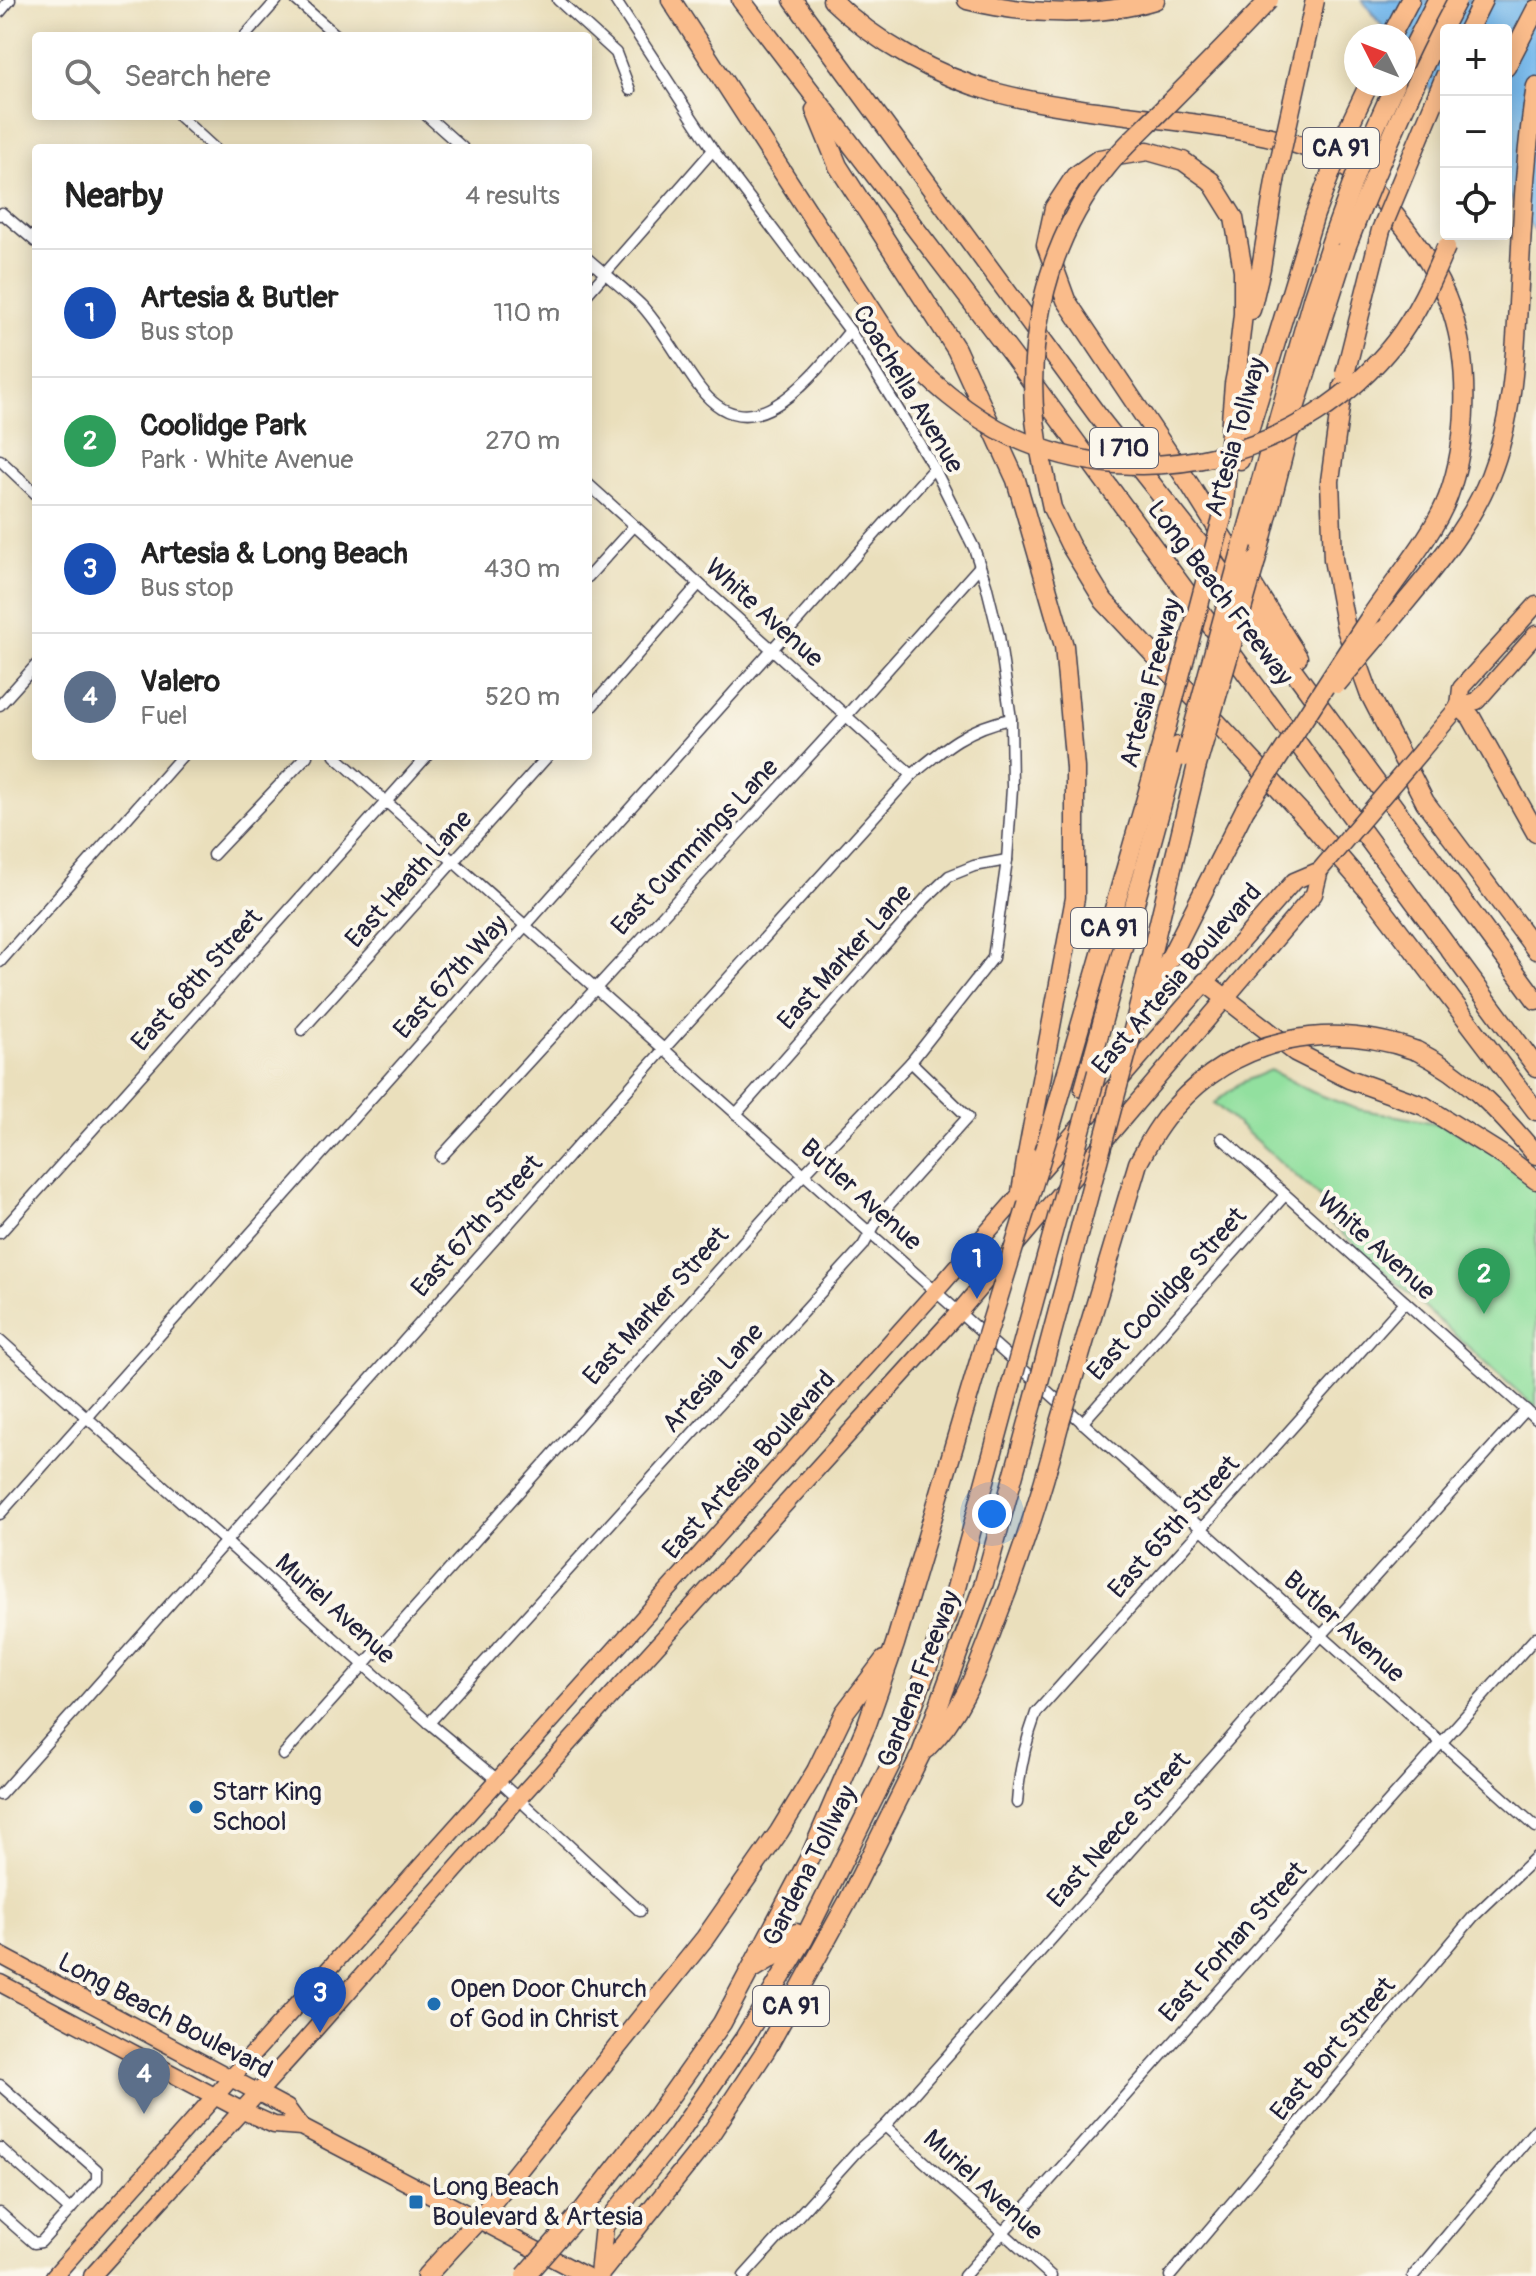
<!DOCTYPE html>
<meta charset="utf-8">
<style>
body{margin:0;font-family:Pangolin,sans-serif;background:#f2f2f2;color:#222}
.controls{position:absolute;right:24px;top:24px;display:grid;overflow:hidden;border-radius:8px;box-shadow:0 4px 20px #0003}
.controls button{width:72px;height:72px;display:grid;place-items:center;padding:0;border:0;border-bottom:2px solid #e0e0e0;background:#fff;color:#222;font:40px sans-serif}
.compass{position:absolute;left:1344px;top:24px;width:72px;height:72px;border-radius:50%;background:#fff;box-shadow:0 4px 20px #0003;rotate:312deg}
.you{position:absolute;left:992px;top:1514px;width:28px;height:28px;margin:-20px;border:6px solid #fff;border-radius:50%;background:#1a73e8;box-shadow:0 0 0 12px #1a73e833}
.badge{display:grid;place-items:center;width:52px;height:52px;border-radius:50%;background:#7c3aed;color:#fff;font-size:26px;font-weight:700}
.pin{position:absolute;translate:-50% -66px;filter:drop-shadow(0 2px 4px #0008)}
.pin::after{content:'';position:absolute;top:42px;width:28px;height:24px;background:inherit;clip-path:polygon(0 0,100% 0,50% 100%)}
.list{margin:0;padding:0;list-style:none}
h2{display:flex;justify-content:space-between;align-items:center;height:104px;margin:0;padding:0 32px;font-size:34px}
h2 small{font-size:26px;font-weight:400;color:#767676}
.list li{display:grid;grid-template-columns:52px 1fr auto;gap:24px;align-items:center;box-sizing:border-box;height:128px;padding:0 32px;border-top:2px solid #e0e0e0}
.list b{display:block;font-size:30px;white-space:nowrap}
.list p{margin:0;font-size:26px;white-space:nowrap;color:#767676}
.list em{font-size:26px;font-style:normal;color:#767676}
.icon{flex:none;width:44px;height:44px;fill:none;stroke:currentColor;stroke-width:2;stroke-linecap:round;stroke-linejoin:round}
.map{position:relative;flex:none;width:1536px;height:2276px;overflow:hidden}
.search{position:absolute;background:#fff;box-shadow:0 4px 20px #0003;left:32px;top:32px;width:560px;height:88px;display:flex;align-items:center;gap:20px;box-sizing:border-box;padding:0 28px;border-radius:8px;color:#767676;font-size:30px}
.panel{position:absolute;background:#fff;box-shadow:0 4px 20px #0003;left:32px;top:144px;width:560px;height:616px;border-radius:8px}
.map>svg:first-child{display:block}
</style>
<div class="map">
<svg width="1536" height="2276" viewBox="0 0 1536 2276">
<rect width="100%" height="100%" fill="#fbf7ec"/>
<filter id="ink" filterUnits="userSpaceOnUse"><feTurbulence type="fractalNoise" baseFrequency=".0125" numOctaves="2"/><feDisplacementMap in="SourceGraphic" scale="16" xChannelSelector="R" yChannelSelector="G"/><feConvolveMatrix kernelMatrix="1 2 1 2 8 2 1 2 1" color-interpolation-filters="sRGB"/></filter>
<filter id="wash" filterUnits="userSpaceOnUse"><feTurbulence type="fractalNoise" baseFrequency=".006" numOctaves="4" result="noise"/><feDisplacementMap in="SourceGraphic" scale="32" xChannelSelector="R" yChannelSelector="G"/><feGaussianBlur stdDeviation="1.8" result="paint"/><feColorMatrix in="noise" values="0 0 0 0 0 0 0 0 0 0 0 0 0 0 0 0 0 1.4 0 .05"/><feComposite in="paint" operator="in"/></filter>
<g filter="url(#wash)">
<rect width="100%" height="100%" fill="#eadfbc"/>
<polygon fill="#92e09f" stroke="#5a816d" stroke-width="2" points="1270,1070 1312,1092 1357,1109 1441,1124 1495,1154 1536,1190 1536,1408 1326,1219 1333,1209 1214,1103 1240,1083"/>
<polygon fill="#77b9ec" stroke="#4c6e94" stroke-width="2" points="1362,0 1536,0 1536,233 1506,192 1506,30 1446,30 1446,110 1404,55 1404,36 1390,36"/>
</g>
<g filter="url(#ink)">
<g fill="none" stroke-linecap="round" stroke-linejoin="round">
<defs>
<g id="street">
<polyline points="296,0 337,36"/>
<polyline points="558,0 616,53 630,90"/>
<polyline points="0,12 10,0"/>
<polyline points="245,36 277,0"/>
<polyline points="179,116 214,148"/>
<polyline points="427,116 463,148"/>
<polyline points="0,215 2,213 36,242"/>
<path d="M588,259C606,275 626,290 643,307C664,331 680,361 699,387C753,459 814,373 850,331"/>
<polyline points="588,293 713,150"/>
<polyline points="0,460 36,494"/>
<polyline points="588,484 912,775"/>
<polyline points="588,577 634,526"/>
<polyline points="0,705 36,665"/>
<polyline points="588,711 699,584"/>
<polyline points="335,756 1536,1827"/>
<polyline points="213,855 307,756"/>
<polyline points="0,962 182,756"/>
<polyline points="302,1030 548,756"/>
<polyline points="736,1114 925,899 949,876 974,866 1007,860"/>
<polyline points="1222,1138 1536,1419"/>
<polyline points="441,1157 846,716 980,566"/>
<polyline points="0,1233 427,756"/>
<polyline points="0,1340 429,1723 499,1781 640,1911"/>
<polyline points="1082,1423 1285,1195"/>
<polyline points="0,1514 934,468"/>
<polyline points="429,1723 863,1246 880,1215 968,1117 911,1062"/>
<polyline points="283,1755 804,1174 911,1062 993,958 1007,860 1012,788 1011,719 999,636 986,584 974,548 934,468 850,331 713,150 615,0"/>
<path d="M0,1795L664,1049L912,775C944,748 969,727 1011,719"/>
<path d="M1017,1803C1019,1771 1025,1743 1036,1713L1405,1302"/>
<polyline points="0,2085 97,2170 97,2180 41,2242 34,2243 0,2213"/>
<polyline points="885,2126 1051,2276"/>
<polyline points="0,2148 70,2210"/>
<polyline points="744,2276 857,2151 885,2126 1321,1636 1526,1410"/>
<polyline points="964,2276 1536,1637"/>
<polyline points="1170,2276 1473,1917 1536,1857"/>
<polyline points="1413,2276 1536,2129"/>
</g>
<g id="primary">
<polyline points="1459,706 1461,688 1536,605"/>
<polyline points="1422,750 1459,706 1477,701 1536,634"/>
<polyline points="0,1955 287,2108 301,2127"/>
<polyline points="0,1983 241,2110 274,2125 301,2127 586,2276"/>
<polyline points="54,2276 936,1291 1294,881 1320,870"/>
<polyline points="92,2276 294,2053 518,1799 959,1312 1314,894 1320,870"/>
</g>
<g id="highway">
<polyline points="671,0 894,344"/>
<polyline points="741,0 1012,355 1536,1067"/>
<polyline points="793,0 1101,420 1216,565 1536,1000"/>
<path d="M832,0C875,42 936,76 994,92C1058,109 1125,114 1191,123C1246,131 1311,139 1356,175C1375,190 1390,209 1405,228C1424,253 1442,282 1452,312C1470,367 1468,442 1448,497C1434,534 1396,579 1373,613"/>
<path d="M967,0C1026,15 1096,18 1155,0"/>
<polyline points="1468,30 1483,0"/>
<polyline points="1391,36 1410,0"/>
<polyline points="1404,65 1437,0"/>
<polyline points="1506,67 1536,9"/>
<polyline points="815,110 838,166 956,349 1016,480 1064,646 1075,768 1075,898 1027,1155"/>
<polyline points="1251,310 1261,268 1275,181"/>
<polyline points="1237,367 1243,314 1243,270 1234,218 1211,181 1183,161 1148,151 1099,159 1075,176 1054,208 1046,245 1066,300 1190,485 1298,657"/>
<polyline points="1343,386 1330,481 1333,559 1346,629 1369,693 1425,802 1536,950"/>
<polyline points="1240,460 1315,214"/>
<polyline points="1042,461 1052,508 1070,545 1104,601 1304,816 1372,895 1536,1111"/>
<polyline points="1223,515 1234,384 1239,358"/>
<polyline points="1243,544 1313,296 1333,236"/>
<polyline points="1256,561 1296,405 1346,248"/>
<path d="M1383,630C1421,582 1467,534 1490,476C1512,421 1515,362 1518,304C1522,231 1524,158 1536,86"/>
<polyline points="1459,706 1471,717 1536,833"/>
<polyline points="1205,982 1295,1052 1349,1079 1424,1106 1507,1158 1536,1180"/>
<polyline points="1147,1003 1245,809"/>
<polyline points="1133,1030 1196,769"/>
<path d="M1417,1051C1468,1077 1499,1111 1536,1155"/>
<polyline points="1084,1089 1178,746"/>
<polyline points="1051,1127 1166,729"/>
<path d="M926,1749C963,1713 978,1667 996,1620C1021,1556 1042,1492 1059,1426"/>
<polyline points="753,1969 789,1947 796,1933"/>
<polyline points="582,2211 657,2115 722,2023 810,1857 867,1724 895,1644 980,1358"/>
<polyline points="599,2274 604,2226 676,2137 745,2037 804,1939 892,1762 953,1599 1011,1385"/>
<polyline points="600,2274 704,2144 766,2050 848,1901 921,1754 984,1583 1033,1404"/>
<polyline points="426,2276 479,2219 705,1938 779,1832 816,1771 844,1713 884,1660"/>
</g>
</defs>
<use href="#street" stroke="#403e4e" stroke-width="13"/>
<use href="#primary" stroke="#403e4e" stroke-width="19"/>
<use href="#highway" stroke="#403e4e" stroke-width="21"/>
<use href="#street" stroke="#fff" stroke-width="10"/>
<use href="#primary" stroke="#fabc8b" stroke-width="16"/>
<use href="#highway" stroke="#fabc8b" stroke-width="18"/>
<defs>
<polyline id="primary-bridge" points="1320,870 1422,750"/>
<g id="highway-bridge">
<polyline points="1275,181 1315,0"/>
<polyline points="1315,214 1348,128 1369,84"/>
<polyline points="1333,236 1362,157 1395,84"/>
<path d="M1346,248C1379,163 1414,80 1457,0"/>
<path d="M894,344C929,380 966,415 1013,437C1145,498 1306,456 1395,342C1417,314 1432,280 1446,247"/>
<polyline points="1345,374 1381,230 1446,74"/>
<path d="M1042,461C1019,362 1042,246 1107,167C1122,148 1141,131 1158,114C1196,76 1233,39 1269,0"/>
<polyline points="1337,684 1383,630"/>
<polyline points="1166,729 1223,515"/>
<polyline points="1185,757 1243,544"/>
<polyline points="1196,769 1256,561"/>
<path d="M1245,809C1289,744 1329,678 1373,613"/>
<polyline points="1021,1192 1027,1155"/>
<polyline points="980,1358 1051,1127"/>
<polyline points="1011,1385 1097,1072"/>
<polyline points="1033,1404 1133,1030"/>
<path d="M1059,1426L1138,1163C1149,1143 1159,1124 1175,1107C1238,1036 1330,1020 1417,1051"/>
<polyline points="525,2276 582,2211"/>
</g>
</defs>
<use href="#primary-bridge" stroke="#403e4e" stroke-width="19" stroke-linecap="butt"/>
<use href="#highway-bridge" stroke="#403e4e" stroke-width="21" stroke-linecap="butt"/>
<use href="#primary-bridge" stroke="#fabc8b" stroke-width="16"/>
<use href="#highway-bridge" stroke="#fabc8b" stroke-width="18"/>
</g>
</g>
<g fill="#1f6fb2" stroke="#fbf7ec" stroke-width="3">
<circle cx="196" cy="1807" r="8"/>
<circle cx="434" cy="2004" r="8"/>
<rect x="408" y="2194" width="16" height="16" rx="4"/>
</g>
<g text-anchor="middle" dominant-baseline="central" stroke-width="8" stroke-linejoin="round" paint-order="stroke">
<g fill="#fbf7ec" stroke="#636270" stroke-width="2">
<rect x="1303" y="128" width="76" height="40" rx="6"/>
<rect x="1090" y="428" width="68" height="40" rx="6"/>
<rect x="1071" y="908" width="76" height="40" rx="6"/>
<rect x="753" y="1986" width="76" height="40" rx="6"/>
</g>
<g font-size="24" font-weight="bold" fill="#22223b">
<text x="1341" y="148">CA 91</text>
<text x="1124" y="448">I 710</text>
<text x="1109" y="928">CA 91</text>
<text x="791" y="2006">CA 91</text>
</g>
<g font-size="26" fill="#22223b" stroke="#fbf7ec">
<text transform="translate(908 389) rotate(59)">Coachella Avenue</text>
<text transform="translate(1236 437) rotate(-74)">Artesia Tollway</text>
<text transform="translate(1220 593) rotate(53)">Long Beach Freeway</text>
<text transform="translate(764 613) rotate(42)">White Avenue</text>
<text transform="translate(1151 683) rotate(-75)">Artesia Freeway</text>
<text transform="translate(695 847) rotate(-47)">East Cummings Lane</text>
<text transform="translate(409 879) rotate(-48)">East Heath Lane</text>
<text transform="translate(845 957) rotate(-48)">East Marker Lane</text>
<text transform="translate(451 977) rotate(-48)">East 67th Way</text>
<text transform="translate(1177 979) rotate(-49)">East Artesia Boulevard</text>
<text transform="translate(197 980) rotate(-48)">East 68th Street</text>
<text transform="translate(861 1195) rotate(42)">Butler Avenue</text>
<text transform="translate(477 1226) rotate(-48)">East 67th Street</text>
<text transform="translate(1376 1246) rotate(42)">White Avenue</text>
<text transform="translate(1167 1294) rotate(-48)">East Coolidge Street</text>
<text transform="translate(656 1306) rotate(-48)">East Marker Street</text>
<text transform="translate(713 1378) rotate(-48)">Artesia Lane</text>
<text transform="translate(749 1465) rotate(-48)">East Artesia Boulevard</text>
<text transform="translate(1174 1527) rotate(-48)">East 65th Street</text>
<text transform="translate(335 1609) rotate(42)">Muriel Avenue</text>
<text transform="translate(1344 1627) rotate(42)">Butler Avenue</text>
<text transform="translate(919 1679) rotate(-69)">Gardena Freeway</text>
<text transform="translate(1119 1830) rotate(-48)">East Neece Street</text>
<text transform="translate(810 1866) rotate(-63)">Gardena Tollway</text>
<text transform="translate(1233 1942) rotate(-48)">East Forhan Street</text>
<text transform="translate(165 2016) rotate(28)">Long Beach Boulevard</text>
<text transform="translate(1333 2049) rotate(-50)">East Bort Street</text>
<text transform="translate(983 2185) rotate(42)">Muriel Avenue</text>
</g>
<g font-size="26" fill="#22223b" stroke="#fbf7ec" text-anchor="start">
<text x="212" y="1792">Starr King<tspan x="212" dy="30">School</tspan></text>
<text x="450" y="1989">Open Door Church<tspan x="450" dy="30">of God in Christ</tspan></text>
<text x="432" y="2187">Long Beach<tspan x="432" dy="30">Boulevard &amp; Artesia</tspan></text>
</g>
</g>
</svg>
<div class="controls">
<button>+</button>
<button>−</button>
<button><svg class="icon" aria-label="locate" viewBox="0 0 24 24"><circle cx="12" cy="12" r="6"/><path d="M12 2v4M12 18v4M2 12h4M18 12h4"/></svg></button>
</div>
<svg class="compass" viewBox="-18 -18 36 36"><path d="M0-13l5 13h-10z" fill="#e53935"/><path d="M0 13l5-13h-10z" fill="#767676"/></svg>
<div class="you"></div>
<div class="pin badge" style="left:977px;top:1299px;background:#1a4fb4">1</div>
<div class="pin badge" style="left:1484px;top:1314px;background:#2e9e5b">2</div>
<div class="pin badge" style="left:320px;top:2033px;background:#1a4fb4">3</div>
<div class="pin badge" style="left:144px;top:2114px;background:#5c6f8a">4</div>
<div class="search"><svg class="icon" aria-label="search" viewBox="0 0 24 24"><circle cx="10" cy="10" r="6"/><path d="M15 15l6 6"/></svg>Search here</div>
<section class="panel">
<h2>Nearby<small>4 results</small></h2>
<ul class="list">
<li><span class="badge" style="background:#1a4fb4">1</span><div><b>Artesia &amp; Butler</b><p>Bus stop</p></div><em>110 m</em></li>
<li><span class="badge" style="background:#2e9e5b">2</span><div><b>Coolidge Park</b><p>Park · White Avenue</p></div><em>270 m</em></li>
<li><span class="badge" style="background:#1a4fb4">3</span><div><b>Artesia &amp; Long Beach</b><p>Bus stop</p></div><em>430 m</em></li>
<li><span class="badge" style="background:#5c6f8a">4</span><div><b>Valero</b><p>Fuel</p></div><em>520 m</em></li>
</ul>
</section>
</div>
